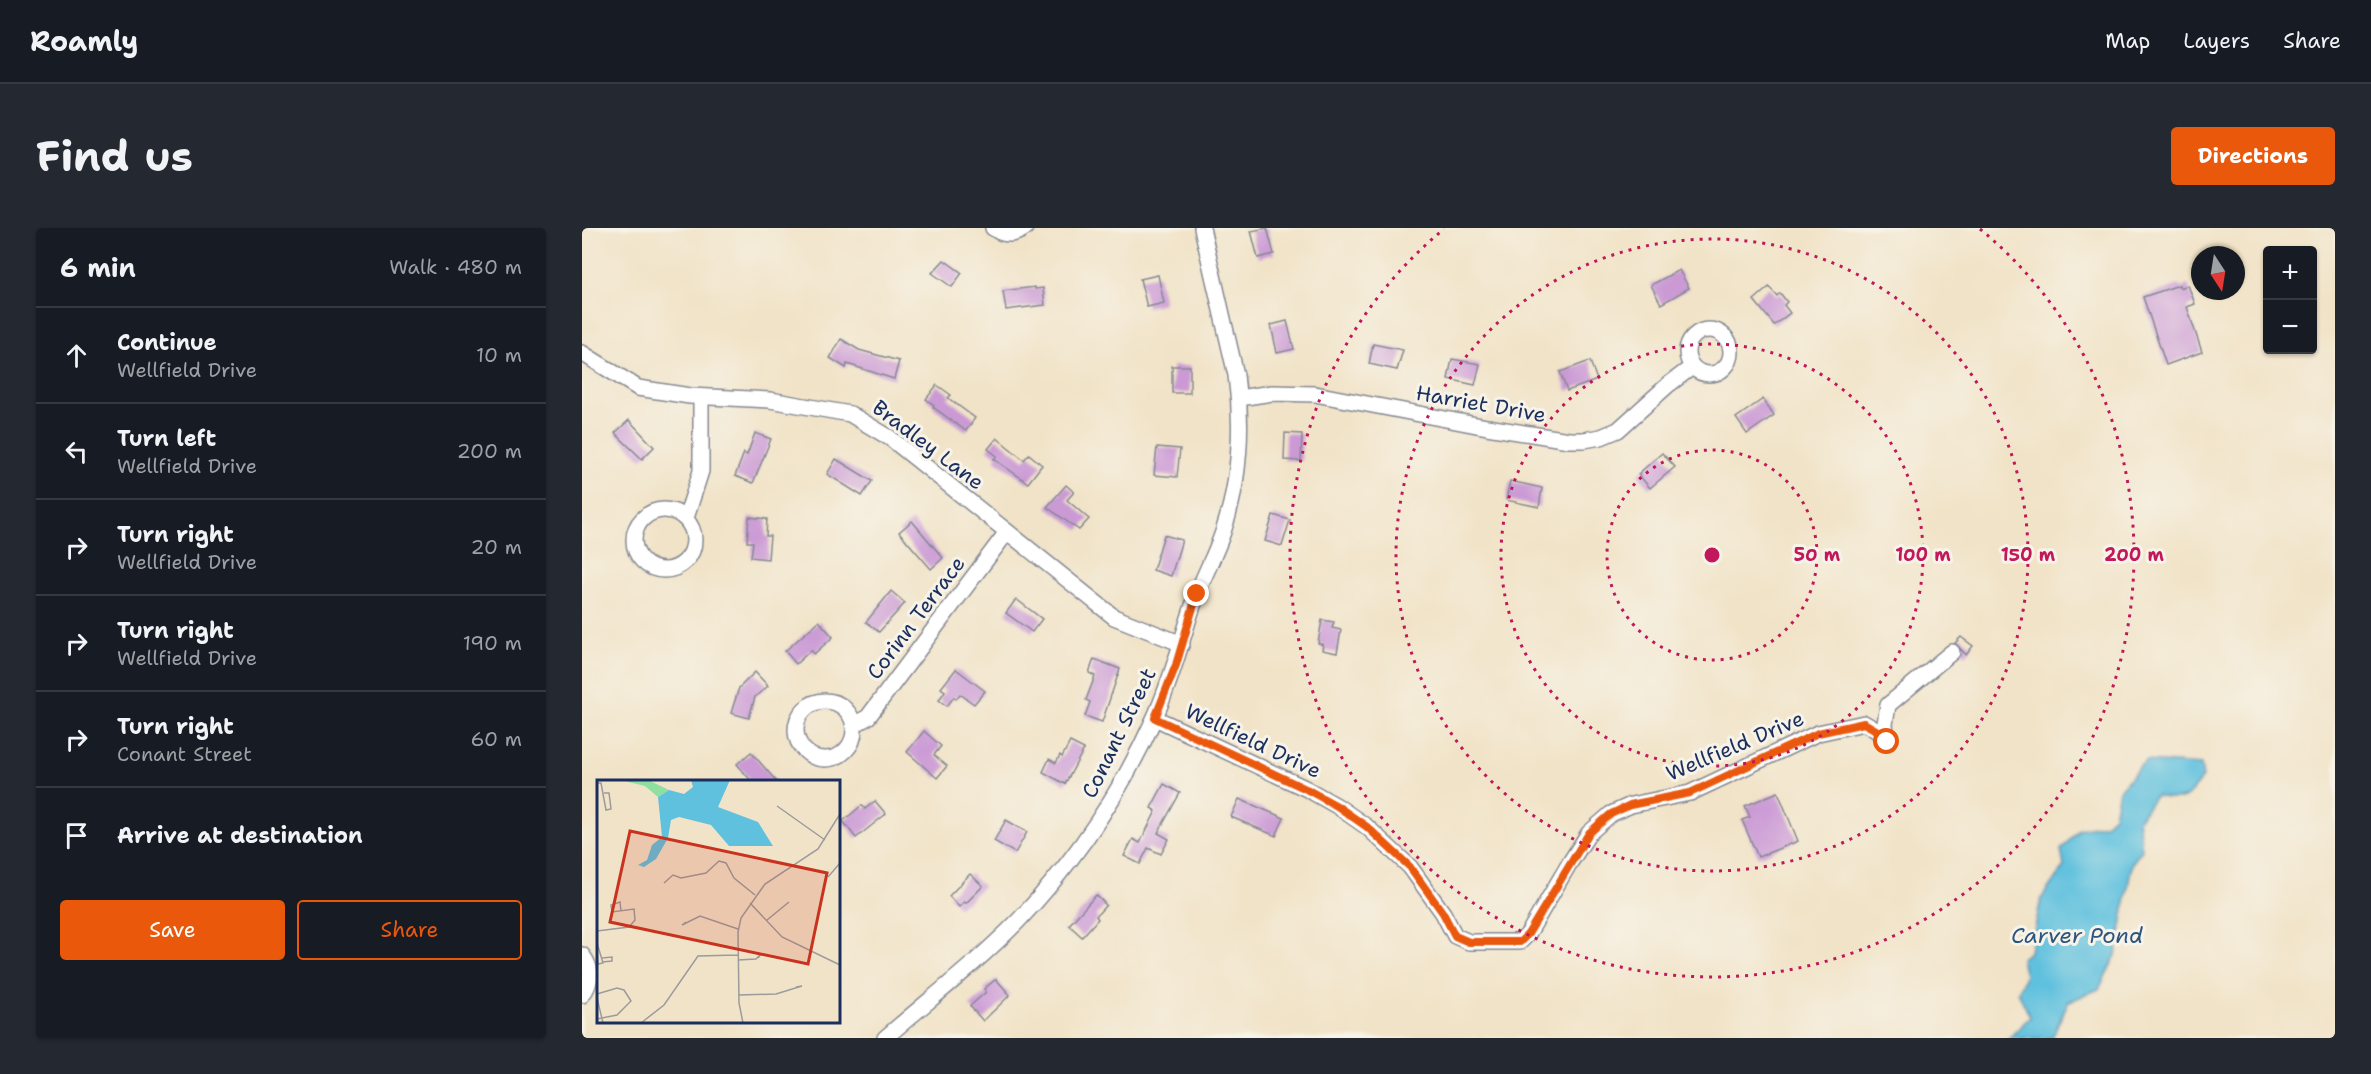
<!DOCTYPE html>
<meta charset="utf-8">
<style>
body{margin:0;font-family:"Shantell Sans",sans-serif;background:#242831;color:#f1f3f6}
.controls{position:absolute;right:18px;top:18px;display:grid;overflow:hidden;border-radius:6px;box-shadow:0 2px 4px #0004}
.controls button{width:54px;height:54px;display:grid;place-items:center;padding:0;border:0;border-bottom:2px solid #363941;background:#171b24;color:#f1f3f6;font:30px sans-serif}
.compass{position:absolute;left:1609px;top:18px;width:54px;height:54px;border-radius:50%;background:#171b24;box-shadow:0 2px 4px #0004;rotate:168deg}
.stop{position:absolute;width:18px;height:18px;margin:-14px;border:4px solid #ea580c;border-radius:50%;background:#fff}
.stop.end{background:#ea580c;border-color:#fff;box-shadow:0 2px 6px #0008}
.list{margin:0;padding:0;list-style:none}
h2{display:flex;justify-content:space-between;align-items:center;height:78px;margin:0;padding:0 24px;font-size:26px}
h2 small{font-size:20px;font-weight:400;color:#9ea1a6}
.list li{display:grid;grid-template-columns:39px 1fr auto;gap:18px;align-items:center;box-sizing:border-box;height:96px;padding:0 24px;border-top:2px solid #363941}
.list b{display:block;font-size:22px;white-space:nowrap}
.list p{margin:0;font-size:20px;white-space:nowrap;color:#9ea1a6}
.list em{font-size:20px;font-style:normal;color:#9ea1a6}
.actions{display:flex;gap:12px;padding:18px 24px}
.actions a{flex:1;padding:14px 0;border:2px solid #ea580c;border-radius:6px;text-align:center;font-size:21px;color:#ea580c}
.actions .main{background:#ea580c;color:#fff}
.icon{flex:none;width:33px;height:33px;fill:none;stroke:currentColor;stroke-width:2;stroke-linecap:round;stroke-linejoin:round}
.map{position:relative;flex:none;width:1753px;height:810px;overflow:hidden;border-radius:6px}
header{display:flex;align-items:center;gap:36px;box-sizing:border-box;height:84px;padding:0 30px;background:#171b24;border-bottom:2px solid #363941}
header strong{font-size:28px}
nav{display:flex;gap:33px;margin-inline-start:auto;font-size:21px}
.intro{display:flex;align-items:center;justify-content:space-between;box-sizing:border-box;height:144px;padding:0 36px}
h1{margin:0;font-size:42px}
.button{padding:15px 27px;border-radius:6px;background:#ea580c;color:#fff;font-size:21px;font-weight:700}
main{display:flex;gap:36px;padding:0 36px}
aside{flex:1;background:#171b24;border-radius:6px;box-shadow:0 2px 4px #0004}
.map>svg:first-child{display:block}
</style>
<header>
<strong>Roamly</strong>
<nav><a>Map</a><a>Layers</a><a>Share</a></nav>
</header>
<div class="intro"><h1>Find us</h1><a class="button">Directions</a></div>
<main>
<aside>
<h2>6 min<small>Walk · 480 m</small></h2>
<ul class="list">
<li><svg class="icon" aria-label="ahead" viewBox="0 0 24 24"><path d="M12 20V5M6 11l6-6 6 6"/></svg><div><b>Continue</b><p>Wellfield Drive</p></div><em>10 m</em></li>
<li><svg class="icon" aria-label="left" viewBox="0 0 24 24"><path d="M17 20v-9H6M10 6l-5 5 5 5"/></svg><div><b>Turn left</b><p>Wellfield Drive</p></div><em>200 m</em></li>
<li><svg class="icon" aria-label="right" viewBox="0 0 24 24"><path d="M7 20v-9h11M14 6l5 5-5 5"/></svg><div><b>Turn right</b><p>Wellfield Drive</p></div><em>20 m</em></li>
<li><svg class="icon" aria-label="right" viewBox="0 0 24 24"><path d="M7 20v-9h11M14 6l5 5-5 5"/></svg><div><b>Turn right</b><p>Wellfield Drive</p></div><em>190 m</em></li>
<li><svg class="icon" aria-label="right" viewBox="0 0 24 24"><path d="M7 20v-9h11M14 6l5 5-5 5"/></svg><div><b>Turn right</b><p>Conant Street</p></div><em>60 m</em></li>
<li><svg class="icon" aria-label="arrive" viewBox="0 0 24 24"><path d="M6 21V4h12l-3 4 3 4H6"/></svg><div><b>Arrive at destination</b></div></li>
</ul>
<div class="actions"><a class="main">Save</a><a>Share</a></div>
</aside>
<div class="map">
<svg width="1753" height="810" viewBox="0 0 1753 810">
<rect width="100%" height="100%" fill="#f7f3e8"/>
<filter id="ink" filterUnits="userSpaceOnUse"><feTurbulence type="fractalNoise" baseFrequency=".0167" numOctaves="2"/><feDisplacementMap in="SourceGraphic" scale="12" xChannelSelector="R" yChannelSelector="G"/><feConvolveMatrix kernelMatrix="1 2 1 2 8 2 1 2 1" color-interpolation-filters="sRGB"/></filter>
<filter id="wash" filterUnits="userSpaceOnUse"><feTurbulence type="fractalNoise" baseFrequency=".008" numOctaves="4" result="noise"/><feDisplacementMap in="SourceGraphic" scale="24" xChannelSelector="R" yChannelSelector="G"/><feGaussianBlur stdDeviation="1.35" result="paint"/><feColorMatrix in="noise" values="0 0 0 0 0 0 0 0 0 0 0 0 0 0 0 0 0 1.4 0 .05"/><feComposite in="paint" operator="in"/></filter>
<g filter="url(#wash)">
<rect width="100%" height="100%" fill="#f1e3c7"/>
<path fill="#60c1de" stroke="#3e789e" stroke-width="1.5" d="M1563,533L1619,537L1621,549C1601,575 1605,573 1573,568L1556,592L1560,622L1550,635L1534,727L1517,761L1486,774L1470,810H1427L1448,789L1436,764L1443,748L1439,731L1448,723L1459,671L1482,638L1479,622L1497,601L1523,596L1532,588L1537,562Z"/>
<g id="blocks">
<g fill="#cb9ad5">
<polygon points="685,0 692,26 676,30 669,3"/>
<polygon points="362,32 380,45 370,59 350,45"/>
<polygon points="1097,42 1107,60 1079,76 1069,57"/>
<polygon points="576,47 582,75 565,79 558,51"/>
<polygon points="1597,57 1598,60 1606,57 1613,76 1605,79 1620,124 1584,137 1561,69"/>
<polygon points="453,59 453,61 461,60 463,77 424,82 421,63"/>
<polygon points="1187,59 1195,68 1198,65 1205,74 1202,77 1208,85 1192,97 1172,72"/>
<polygon points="705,93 712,121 695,125 689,97"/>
<polygon points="259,111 277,122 317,133 312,151 265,136 264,140 248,130"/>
<polygon points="791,116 821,122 815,142 787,136"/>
<polygon points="870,131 898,136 893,157 866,151"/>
<polygon points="1008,133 1015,152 985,163 978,144"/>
<rect x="590" y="138" width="18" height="27"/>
<polygon points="355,157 369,167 366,170 393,190 384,203 351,179 352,177 344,171"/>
<polygon points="1181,171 1192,187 1165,206 1154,190"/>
<polygon points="47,192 72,219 60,231 33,205"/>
<polygon points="173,205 189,211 171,255 153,248 162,225 165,227"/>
<polygon points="703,205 720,206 719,233 702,232"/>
<polygon points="415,210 442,232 447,226 460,237 446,255 412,231 415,228 406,221"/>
<polygon points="575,219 598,221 595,249 572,247"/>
<polygon points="1080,225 1093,239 1068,260 1056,246"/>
<polygon points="254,231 290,253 280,268 245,246"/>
<polygon points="928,253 960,260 957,279 924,272"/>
<polygon points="484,257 492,264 485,272 507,291 497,302 465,279"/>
<polygon points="691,287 708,292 700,318 683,313"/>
<polygon points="167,289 185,291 184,308 188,308 186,331 169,329 171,314 165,314"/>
<polygon points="330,293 361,330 349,341 317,304"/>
<polygon points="582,307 600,312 589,348 571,342"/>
<polygon points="309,363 323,375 297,404 284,394"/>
<polygon points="434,371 460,391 450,404 424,385"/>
<polygon points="740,392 752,394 750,400 759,402 755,425 740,422 741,417 736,415"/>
<polygon points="237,393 251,409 232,426 229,422 214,436 203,423"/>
<polygon points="1379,409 1391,418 1384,427 1373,415"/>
<polygon points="512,431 538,441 520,494 503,488 508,474 504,472 513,448 507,445"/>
<polygon points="374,441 403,463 392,476 378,466 374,471 372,469 365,478 357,472 363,463 359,460"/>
<polygon points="173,444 186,458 173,469 167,490 149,485 157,460"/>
<polygon points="342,503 359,518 352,527 365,538 355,550 325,524"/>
<polygon points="488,514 502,521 483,556 461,544 467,531 474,535 478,527 480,529"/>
<polygon points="169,524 195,554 170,554 155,536"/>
<polygon points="582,556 598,565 576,605 587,611 579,626 566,620 558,636 542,628 551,611 558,615 574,583 569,580"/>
<polygon points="1196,564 1216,613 1176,629 1160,592 1168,589 1163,578"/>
<polygon points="657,571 702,590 694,608 649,589"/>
<polygon points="293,573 304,586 274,610 261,593 280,577 283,581"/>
<polygon points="424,592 445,604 433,625 412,613"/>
<polygon points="388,646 401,658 384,675 382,674 377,679 367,668"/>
<polygon points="514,667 524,677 514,688 516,691 500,709 487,697"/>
<polygon points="414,751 428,767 401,793 388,778 404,764 402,761"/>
</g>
</g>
</g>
<g filter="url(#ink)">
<use href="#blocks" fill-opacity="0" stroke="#868992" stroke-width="1.5"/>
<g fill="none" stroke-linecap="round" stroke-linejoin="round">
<defs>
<g id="street">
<path d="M411,0C422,8 432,8 443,0"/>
<circle cx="1127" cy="124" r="22"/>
<polyline points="0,125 56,160 108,168 188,172 268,186 308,210 532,389 600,416"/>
<polyline points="657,170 690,165 733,166 905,199 987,212 1002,212 1019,209 1036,202 1086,157 1110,139"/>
<circle cx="82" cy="312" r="30"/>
<polyline points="104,290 119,243 119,169"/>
<circle cx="243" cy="502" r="29"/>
<polyline points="573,490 725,561 755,578 785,599 828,639 861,685 873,708 887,714 938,714 946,706 987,636 1007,605 1029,586 1049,577 1108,565 1236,505 1282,495 1294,502 1305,514 1303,496 1306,477 1370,424"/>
<polyline points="272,497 286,489 425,304"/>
<path d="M0,727C11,740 10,754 0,767"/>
<path d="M303,810C348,771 395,735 436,693C492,634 539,565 572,491C591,450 600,408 615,366C623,345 634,325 641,304C658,254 661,197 654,147L620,0"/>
</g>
</defs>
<use href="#street" stroke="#868992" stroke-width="18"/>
<use href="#street" stroke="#fff" stroke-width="15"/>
</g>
</g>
<g fill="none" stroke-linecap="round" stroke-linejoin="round" filter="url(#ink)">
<polyline stroke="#ea580c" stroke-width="8" points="615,366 594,437 573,490 724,561 755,578 785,599 828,639 861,685 873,708 887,714 938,714 946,706 1007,605 1029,586 1048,577 1108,565 1236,505 1282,495 1294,502 1305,514"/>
</g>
<g fill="none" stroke="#c2185b" stroke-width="3" stroke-dasharray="3 6">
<circle cx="1130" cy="327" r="105"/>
<circle cx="1130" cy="327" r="211"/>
<circle cx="1130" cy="327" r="316"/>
<path d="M1398 1A422 422 0 1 1 862 1"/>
</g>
<g text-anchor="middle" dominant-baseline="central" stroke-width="6" stroke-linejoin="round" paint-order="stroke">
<g font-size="21" fill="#1b2f5e" stroke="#f7f3e8">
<text transform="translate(899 176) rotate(10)">Harriet Drive</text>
<text transform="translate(346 217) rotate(37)">Bradley Lane</text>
<text transform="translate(334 390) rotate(-53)">Corinn Terrace</text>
<text transform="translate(537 505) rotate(-64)">Conant Street</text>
<text transform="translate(671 513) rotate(25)">Wellfield Drive</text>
<text transform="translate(1153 518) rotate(-23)">Wellfield Drive</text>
</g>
<g font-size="22" font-style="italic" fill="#2c547e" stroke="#f7f3e8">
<text x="1495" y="707">Carver Pond</text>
</g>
</g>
<g transform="translate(15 552)">
<rect width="243" height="243" fill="#f1e3c7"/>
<path d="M23,0H51L72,10L61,17L48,6Z" fill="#8de0a0"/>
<path d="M94,0H133L121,27L161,42L176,66H132L114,45L82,37L74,40L71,58L59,79L47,87L41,85L50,80L55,65L65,57L61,17L72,10L87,14L96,7Z" fill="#60c1de"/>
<path fill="none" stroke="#9b9b9d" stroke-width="1.5" d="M0,3H4L9,30L14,29L12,13H7M180,26L228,60M231,97L243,83M67,103L76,95L84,98L109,93L122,81L129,83L137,98L158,115M153,123L185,157L243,185M170,140L192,122M89,142L85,145L103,136L141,149M0,151L32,147L38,140L37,129L15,132L14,125L23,122L24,131M0,163L6,183L1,184L0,176M5,178L15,177V181L5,182M141,180L159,179L164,174L161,178M0,214L20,208L27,210L34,221L20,235L0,239M142,215L179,214L205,206L199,207M0,218L6,243M44,243L67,225L101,176L141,175M146,243L142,223L141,152L144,138L168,104L221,69L243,34"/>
<path fill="#c8321e" fill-opacity="0.15" stroke="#c8321e" stroke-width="3" d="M33,51L230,93L211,184L13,142Z"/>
<rect width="243" height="243" fill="none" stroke="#1b2f5e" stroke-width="3"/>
</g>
<circle cx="1130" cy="327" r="9" fill="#c2185b" stroke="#f7f3e8" stroke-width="3"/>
<g font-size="18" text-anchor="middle" font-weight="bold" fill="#c2185b" stroke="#f7f3e8" stroke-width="6" stroke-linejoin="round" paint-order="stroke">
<text x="1235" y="333">50 m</text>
<text x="1341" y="333">100 m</text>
<text x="1446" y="333">150 m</text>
<text x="1552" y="333">200 m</text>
</g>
</svg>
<div class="controls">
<button>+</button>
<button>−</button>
</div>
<svg class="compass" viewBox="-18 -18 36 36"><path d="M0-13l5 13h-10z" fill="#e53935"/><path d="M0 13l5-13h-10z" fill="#9ea1a6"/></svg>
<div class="stop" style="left:1305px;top:514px"></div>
<div class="stop end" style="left:615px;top:366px"></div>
</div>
</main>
